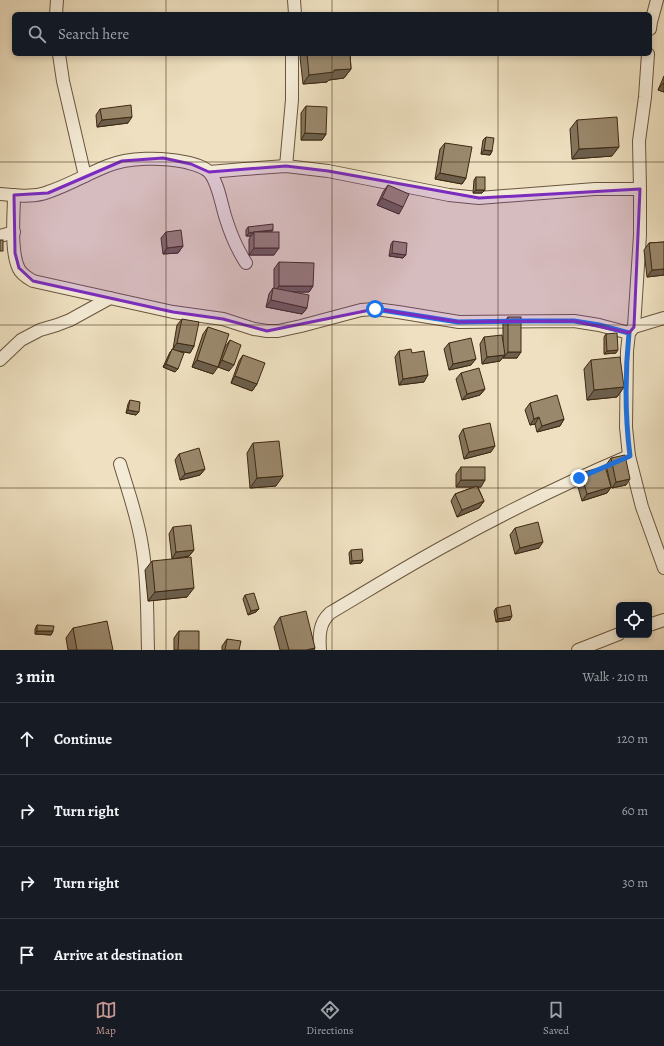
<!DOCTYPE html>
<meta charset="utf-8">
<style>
body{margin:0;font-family:Alegreya,serif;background:#20242c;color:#f1f3f6}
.controls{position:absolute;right:12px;bottom:12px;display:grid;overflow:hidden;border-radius:6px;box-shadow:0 2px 6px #0003}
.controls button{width:36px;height:36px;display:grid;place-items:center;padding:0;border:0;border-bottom:1px solid #363941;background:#171b24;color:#f1f3f6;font:20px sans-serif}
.stop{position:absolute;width:12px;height:12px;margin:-9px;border:3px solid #1a73e8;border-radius:50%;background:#fff}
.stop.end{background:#1a73e8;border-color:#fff;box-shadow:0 1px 4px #0008}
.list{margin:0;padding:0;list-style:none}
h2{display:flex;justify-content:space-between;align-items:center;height:52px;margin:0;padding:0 16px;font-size:17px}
h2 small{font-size:13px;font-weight:400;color:#9ea1a6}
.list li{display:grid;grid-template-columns:26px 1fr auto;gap:12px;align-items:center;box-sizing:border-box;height:72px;padding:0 16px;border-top:1px solid #363941}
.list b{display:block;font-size:15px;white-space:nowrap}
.list em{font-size:13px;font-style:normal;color:#9ea1a6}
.icon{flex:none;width:22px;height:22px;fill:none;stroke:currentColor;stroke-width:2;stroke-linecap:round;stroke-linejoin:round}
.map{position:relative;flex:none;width:664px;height:650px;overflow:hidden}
.search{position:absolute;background:#171b24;box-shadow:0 2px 6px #0003;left:12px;right:12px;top:12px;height:44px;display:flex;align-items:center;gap:10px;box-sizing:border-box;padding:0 14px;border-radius:6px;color:#9ea1a6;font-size:15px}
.sheet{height:340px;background:#171b24}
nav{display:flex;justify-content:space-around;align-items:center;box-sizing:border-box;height:56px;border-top:1px solid #363941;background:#171b24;font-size:11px;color:#9ea1a6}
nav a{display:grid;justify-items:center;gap:2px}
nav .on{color:#c59692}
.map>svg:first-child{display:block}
</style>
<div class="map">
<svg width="664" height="650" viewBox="0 0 664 650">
<rect width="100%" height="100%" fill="#eee0c0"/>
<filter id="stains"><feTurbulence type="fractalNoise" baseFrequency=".005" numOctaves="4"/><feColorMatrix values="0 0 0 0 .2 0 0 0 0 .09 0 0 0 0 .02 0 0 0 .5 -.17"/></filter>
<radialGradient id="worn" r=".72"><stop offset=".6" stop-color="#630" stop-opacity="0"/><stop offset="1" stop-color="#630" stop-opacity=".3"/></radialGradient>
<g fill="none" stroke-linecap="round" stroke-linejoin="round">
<defs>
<g id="minor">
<polyline points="294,0 295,14"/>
<polyline points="56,14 57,0"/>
<polyline points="650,29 651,22 657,0"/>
<polyline points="59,54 63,81 85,176"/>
<polyline points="286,166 292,100 292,54"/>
<polyline points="209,172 244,169 286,166 328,171 449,195 479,198 595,189 640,189"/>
<path d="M0,194C16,195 33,198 48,192C69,185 87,174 107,166C129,157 162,157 185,162C193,164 204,166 210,173C219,185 221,204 226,219C231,235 237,249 246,263"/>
<path d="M14,195C14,214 10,252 19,269C22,275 28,278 33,281L173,312L223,319L254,329L267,331H278L301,326L361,310L375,309L398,312L459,322L574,321L599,325L629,333"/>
<polyline points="0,236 14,232"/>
<polyline points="664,318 634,327 629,333 627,351 626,427 629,456 642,507 664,568"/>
<polyline points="634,327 640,235 640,189 639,141 645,97 648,54"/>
<polyline points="0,360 21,340 40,330 57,325 70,320 110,298"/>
<path d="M120,464C128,491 138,518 142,546C148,580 147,616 148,650"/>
<polyline points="649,625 664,620"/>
<path d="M320,650C319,636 319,623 330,613C369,590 409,565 450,543C508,511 568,482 629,456"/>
<polyline points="578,650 619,634"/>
</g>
</defs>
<use href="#minor" stroke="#6a563e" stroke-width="14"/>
<use href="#minor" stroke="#f4ebd6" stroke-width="12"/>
</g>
<g fill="#84755d" stroke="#3e2812">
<polygon points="302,54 350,54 351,69 344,78 329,80 327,82 303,84 300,57"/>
<polygon points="664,76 664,92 658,90"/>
<polygon points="306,106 326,134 322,140 301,140 301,113"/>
<polygon points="100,109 128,123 97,127 96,115"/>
<polygon points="577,120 612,156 572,159 570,129"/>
<polygon points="486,137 492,151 490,155 481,154 483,140"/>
<polygon points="445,143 466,178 462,184 435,179 440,149"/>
<polygon points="476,177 482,193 473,193 474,180"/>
<polygon points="388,185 399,214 377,205 383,192"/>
<polygon points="248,227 272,232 274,255 249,255 249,239 251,236 246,236 246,230"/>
<polygon points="166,232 183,246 178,253 163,254 161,238"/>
<polygon points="393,241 406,255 403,258 389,256 391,244"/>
<polygon points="664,242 664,275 647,277 644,250 649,243"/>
<polygon points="279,262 313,286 309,292 294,292 307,308 302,314 266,307 269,294 273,288 274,288 274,269"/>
<polygon points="508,317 517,358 503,358 503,357 500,361 482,364 480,344 484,337 503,345 503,324"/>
<polygon points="182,319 194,346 190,353 178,351 175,372 163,367 170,352 173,349 177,325"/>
<polygon points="208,327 213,374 192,367 203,334"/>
<polygon points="606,334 616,353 604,354 604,337"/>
<polygon points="230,340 229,371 218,367 225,347"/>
<polygon points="449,343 471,365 449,370 444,349"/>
<polygon points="399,351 412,353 424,382 399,385 395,357"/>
<polygon points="243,355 257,384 252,391 231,383 239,361"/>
<polygon points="591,360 624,387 617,397 587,400 584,369"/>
<polygon points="461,373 485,389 480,395 462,400 456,379"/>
<polygon points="130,400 136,415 126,413 128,404"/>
<polygon points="530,403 564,419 560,426 537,432 535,424 530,425 525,410"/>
<polygon points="463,429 491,452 464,459 459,436"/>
<polygon points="253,443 276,486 250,488 247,453"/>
<polygon points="179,454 205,469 200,475 180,480 175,460"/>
<polygon points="611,458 626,485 612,488 611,487 607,493 582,501 576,480 581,473 611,486 606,465"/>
<polygon points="461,467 481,487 478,487 484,501 479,508 457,517 451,501 455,494 474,487 456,487 456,474"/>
<polygon points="173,527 194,550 189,556 172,559 169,534"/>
<polygon points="515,528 539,548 515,554 510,535"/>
<polygon points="351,550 363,560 361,563 350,564 349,553"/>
<polygon points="152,561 187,597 148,601 145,570"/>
<polygon points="245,595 256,612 248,615 243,599"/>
<polygon points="496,608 510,620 496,622 494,611"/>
<polygon points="280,617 314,650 280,650 274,627"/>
<polygon points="37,625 53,631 51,635 35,634 35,629"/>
<polygon points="73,628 113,650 68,650 66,638"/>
<polygon points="179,631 199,650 174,650 174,638"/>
<polygon points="227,639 239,650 222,650 222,646"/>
</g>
<g fill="#6c5f4c" stroke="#3e2812">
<polygon points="351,69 344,78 329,80 327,82 303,84 309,75 334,70"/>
<polygon points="663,83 664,84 664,92 658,90"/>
<polygon points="132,117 128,123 97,127 102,120"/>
<polygon points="305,133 326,134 322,140 301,140"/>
<polygon points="619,147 612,156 572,159 579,149"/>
<polygon points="484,150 492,151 490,155 481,154"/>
<polygon points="440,173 466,178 462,184 435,179"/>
<polygon points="476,190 485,190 482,193 473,193"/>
<polygon points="382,198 403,207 399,214 377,205"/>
<polygon points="273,230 271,233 254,233"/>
<polygon points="249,233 254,233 251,236 246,236"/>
<polygon points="183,246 178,253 163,254 167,248"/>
<polygon points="254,248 279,248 274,255 249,255"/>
<polygon points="392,253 406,255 403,258 389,256"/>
<polygon points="664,269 664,275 647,277 652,270"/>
<polygon points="279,286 313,286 309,292 274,292"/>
<polygon points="271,300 307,308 302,314 266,307"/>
<polygon points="177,343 194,346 190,353 172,350"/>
<polygon points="618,350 616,353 604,354 607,351"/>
<polygon points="508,352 521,352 517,358 503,358"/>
<polygon points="505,355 500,361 482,364 487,357"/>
<polygon points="476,359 471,365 449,370 453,364"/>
<polygon points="197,360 218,367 213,374 192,367"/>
<polygon points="222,360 234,365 229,371 218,367"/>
<polygon points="166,364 178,369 175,372 163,367"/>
<polygon points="428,375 424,382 399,385 403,379"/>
<polygon points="235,376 257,384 252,391 231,383"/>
<polygon points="624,387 617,397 587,400 594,390"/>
<polygon points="485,389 480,395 462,400 467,394"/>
<polygon points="128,410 139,412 136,415 126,413"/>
<polygon points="539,417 535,424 530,425 534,419"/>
<polygon points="564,419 560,426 537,432 542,426"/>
<polygon points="495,446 491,452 464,459 469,452"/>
<polygon points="205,469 200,475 180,480 185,474"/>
<polygon points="283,476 276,486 250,488 257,478"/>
<polygon points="630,479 626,485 612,488 616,482"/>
<polygon points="461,480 485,480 481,487 456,487"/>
<polygon points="611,487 607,493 582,501 587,494"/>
<polygon points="484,501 479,508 457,517 462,510"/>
<polygon points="543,542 539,548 515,554 520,548"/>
<polygon points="194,550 189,556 172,559 176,552"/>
<polygon points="363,560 361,563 350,564 352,561"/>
<polygon points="194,588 187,597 148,601 155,592"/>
<polygon points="259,609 256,612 248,615 251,611"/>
<polygon points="512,616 510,620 496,622 498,619"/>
<polygon points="37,631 53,631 51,635 35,634"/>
<polygon points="315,648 314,650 306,650"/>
</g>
<g fill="#9a886c" stroke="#3e2812">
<polygon points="307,54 350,54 351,69 334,70 334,72 309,75"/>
<polygon points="131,105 132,117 102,120 100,109"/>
<polygon points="306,106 327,107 326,134 305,133"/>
<polygon points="617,117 619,147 579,149 577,120"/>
<polygon points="486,137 494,138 492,151 484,150"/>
<polygon points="445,143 472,147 466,178 440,173"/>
<rect x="476" y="177" width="9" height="13"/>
<polygon points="388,185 409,194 403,207 382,198"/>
<polygon points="273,224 273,230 254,232 249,233 248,227"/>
<polygon points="181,230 183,246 167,248 166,232"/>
<rect x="254" y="232" width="25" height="16"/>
<rect x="0" y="240" width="3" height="11"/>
<polygon points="393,241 407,243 406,255 392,253"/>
<polygon points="664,242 664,269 652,270 649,243"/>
<polygon points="279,262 314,263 313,286 279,286"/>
<polygon points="273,288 309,295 307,308 271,300"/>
<rect x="508" y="317" width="13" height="35"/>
<polygon points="182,319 199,322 194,346 177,343"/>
<polygon points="208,327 229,334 218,367 197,360"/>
<polygon points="617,333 618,350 607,351 606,334"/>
<polygon points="502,335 505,355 487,357 484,337"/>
<polygon points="471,338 476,359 453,364 449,343"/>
<polygon points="230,340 241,345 234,365 222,360"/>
<polygon points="172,349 184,353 178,369 166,364"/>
<polygon points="411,349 412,353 424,351 428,375 403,379 399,351"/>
<polygon points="243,355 265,363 257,384 235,376"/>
<polygon points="620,357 624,387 594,390 591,360"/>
<polygon points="479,368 485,389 467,394 461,373"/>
<polygon points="557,395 564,419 542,426 539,417 534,419 530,403"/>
<polygon points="130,400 140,402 139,412 128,410"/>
<polygon points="490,423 495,446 469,452 463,429"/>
<polygon points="279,441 283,476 257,478 253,443"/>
<polygon points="199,448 205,469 185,474 179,454"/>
<polygon points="625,455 630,479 616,482 611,458"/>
<polygon points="605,466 611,487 587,494 581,473"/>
<rect x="461" y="467" width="24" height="13"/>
<polygon points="477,486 484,501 462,510 455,494"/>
<polygon points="538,522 543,542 520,548 515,528"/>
<polygon points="191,525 194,550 176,552 173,527"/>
<polygon points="362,549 363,560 352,561 351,550"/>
<polygon points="191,557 194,588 155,592 152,561"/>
<polygon points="254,593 259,609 251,611 245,595"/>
<polygon points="510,605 512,616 498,619 496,608"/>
<polygon points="306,611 315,648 306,650 289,650 280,617"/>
<polygon points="107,621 113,650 77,650 73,628"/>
<polygon points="37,625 54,626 53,631 37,631"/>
<polygon points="179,631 199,631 199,650 178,650"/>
<polygon points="227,639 241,641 239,650 225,650"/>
</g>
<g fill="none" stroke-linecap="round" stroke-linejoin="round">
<path stroke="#1a73e8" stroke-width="5" d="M375,309L458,322L521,321H574L599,325L629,333C625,373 625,416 630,456L579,478"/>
</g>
<path fill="#7b2cbf" fill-opacity="0.2" stroke="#7b2cbf" stroke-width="3" stroke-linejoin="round" d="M163,158L191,164L209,172L286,166L328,171L479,198L640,189L634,327L629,333L574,321L459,322L375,309L267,331L223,319L173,312L33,281L19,268L15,253L14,195L48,193L122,161Z"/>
<path fill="none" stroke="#3e2812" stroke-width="1" stroke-opacity="0.55" d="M166,0V14M332,0V14M498,0V14M166,54V650M332,54V650M498,54V650M0,162H664M0,325H664M0,488H664"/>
<rect width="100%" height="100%" filter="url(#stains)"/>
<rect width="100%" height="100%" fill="url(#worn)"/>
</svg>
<div class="controls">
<button><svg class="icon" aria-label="locate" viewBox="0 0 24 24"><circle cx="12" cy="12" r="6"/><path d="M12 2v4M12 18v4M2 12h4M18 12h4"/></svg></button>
</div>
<div class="stop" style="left:375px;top:309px"></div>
<div class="stop end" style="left:579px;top:478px"></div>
<div class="search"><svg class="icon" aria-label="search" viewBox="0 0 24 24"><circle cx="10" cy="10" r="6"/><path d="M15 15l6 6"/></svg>Search here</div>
</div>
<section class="sheet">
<h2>3 min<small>Walk · 210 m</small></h2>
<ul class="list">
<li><svg class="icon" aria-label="ahead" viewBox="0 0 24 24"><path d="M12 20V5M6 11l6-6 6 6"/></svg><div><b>Continue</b></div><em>120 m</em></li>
<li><svg class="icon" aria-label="right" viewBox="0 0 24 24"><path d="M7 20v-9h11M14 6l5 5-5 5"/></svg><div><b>Turn right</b></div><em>60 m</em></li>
<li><svg class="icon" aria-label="right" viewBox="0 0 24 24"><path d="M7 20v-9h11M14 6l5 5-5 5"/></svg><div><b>Turn right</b></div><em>30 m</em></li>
<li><svg class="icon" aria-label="arrive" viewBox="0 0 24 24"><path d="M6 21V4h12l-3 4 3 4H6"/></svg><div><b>Arrive at destination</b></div></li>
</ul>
</section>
<nav>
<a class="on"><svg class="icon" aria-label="map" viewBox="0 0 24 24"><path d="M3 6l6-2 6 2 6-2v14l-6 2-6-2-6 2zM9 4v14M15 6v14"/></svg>Map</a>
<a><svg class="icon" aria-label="directions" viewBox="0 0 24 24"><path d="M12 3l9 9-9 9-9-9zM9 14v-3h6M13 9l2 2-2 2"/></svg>Directions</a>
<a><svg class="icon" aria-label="saved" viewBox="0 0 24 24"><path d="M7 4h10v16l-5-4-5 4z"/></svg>Saved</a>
</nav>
